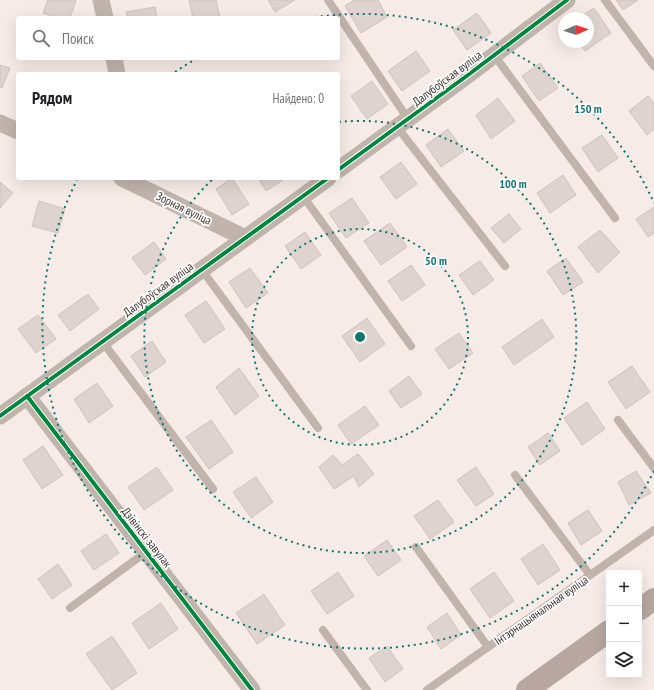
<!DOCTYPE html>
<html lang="ru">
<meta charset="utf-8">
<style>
body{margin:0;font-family:"PT Sans Narrow",sans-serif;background:#f6f6f6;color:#202124}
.controls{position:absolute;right:12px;bottom:12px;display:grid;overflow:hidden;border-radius:4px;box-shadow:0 4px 16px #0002}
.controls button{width:36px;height:36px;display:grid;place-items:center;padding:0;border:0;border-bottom:1px solid #e0e0e0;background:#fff;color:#202124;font:20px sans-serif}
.compass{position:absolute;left:558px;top:12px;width:36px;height:36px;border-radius:50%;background:#fff;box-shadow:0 4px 16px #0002;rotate:87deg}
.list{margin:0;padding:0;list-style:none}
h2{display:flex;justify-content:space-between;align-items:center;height:52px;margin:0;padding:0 16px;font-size:17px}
h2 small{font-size:13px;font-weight:400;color:#757577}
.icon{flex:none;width:22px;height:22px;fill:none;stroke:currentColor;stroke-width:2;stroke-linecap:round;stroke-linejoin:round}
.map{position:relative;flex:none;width:654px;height:690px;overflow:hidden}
.search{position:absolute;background:#fff;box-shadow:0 4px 16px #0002;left:16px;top:16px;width:324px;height:44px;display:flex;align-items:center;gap:10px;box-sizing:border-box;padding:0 14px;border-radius:4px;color:#757577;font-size:15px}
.panel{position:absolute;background:#fff;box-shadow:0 4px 16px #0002;left:16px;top:72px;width:324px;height:108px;border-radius:4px}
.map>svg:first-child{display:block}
</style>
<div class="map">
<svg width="654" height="690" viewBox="0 0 654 690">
<rect width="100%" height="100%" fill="#f6ebe7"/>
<g fill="#ded3cf" stroke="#cec3bf">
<polygon points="48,0 76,0 70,18 58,18 43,13"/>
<polygon points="189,0 216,0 220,18 193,18"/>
<polygon points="268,0 295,0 275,12"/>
<polygon points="354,0 378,0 387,17 361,33 345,6"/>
<polygon points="616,0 638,0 623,10"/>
<polygon points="155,7 157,18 128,18 126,12"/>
<polygon points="594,8 611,33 585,51 578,42 588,42 588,18 579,18"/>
<polygon points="477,13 491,33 467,50 453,30"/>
<polygon points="416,51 430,71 402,91 388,71"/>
<polygon points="540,63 558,88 539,101 522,76"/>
<polygon points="0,65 10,68 2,88 0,87"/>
<polygon points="372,81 388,104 367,119 351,96"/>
<polygon points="648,96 654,103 654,129 647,135 629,111"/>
<polygon points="498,98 515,121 491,139 476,115"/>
<polygon points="448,129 464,151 441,167 426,145"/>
<polygon points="602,135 618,158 598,172 582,148"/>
<polygon points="401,162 417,184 396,199 380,177"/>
<polygon points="563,175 576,195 550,213 537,193"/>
<polygon points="232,178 249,204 232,215 216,189"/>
<polygon points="258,178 286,178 266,191"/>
<polygon points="0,182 13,193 0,208"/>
<polygon points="352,198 369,223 346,238 329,213"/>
<polygon points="39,201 65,209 58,233 32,226"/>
<polygon points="654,207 654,233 648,237 636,219"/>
<polygon points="509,214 521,229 504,243 491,228"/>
<polygon points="390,223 407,247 381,265 364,241"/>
<polygon points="600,230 620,252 598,273 578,247"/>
<polygon points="305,232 321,255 301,269 285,246"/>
<polygon points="154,242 166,259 145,275 132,258"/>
<polygon points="566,258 583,282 563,295 547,271"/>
<polygon points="480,261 494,280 473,295 459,275"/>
<polygon points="411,265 425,285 402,301 388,281"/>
<polygon points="250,268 268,293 246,308 229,282"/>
<polygon points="88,294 99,309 70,331 58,315"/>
<polygon points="206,301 225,329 204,343 185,315"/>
<polygon points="38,315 56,339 36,353 18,329"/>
<polygon points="367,318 385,344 360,362 342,336"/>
<polygon points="542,319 554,337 514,365 502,347"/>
<polygon points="459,333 473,353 449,369 435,349"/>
<polygon points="152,341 166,362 145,377 131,356"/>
<polygon points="632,366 650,392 626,409 608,382"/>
<polygon points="239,368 259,396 235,415 216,387"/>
<polygon points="409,376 422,394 401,408 389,391"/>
<polygon points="97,383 113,406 89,423 74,399"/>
<polygon points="587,402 605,429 582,445 564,418"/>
<polygon points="365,406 379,425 351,444 338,425"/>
<polygon points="211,420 233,452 209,469 186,437"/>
<polygon points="548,433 560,451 540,465 528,447"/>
<polygon points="43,446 63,475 42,489 23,460"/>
<polygon points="358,454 374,474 359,487 354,476 334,489 319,467 333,455 342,465"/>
<polygon points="157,467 173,490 144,510 128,487"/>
<polygon points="476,467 494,494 476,506 457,480"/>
<polygon points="636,471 651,493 629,505 618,482"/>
<polygon points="256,477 273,502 251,518 233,492"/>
<polygon points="438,500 454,522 430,539 414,516"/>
<polygon points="588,510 602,531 581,545 568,523"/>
<polygon points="106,534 119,553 94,570 81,551"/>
<polygon points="387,540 401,560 378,576 364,556"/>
<polygon points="543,544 560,570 538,585 521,559"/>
<polygon points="58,564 72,585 52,599 38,579"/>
<polygon points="338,572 354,596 327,614 311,591"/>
<polygon points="494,572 514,601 490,618 470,589"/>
<polygon points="264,594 285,625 257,644 236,613"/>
<polygon points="161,603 178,629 149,649 132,623"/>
<polygon points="447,613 461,635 441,649 427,627"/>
<polygon points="112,636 137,673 112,690 86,654"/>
<polygon points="387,646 403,669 385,682 369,658"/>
</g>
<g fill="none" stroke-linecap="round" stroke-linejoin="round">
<g stroke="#c1b4ac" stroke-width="8">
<polyline points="328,0 408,119"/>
<polyline points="605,0 654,66"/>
<polyline points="494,55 615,218"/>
<polyline points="397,127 505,266"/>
<polyline points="303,196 411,346"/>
<polyline points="202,270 318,428"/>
<polyline points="102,341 213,489"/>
<polyline points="618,420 654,468"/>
<polyline points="515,475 590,575"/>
<polyline points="416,547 488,647"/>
<polyline points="70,608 146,552"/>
<polyline points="323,630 367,690"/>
<polyline points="427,690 654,530"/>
</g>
<g stroke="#c1b4ac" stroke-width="17">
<polyline points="101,0 105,18"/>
<polyline points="114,58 117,74"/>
<polyline points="0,123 18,131"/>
<polyline points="338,170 468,75 567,0"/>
<polyline points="122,178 245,238"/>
<polyline points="27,396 252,690"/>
<path d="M0,416C109,336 219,258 328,178"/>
</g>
<g stroke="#b7a7a0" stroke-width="22">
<polyline points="639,610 654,599"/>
<polyline points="527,690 609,631"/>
</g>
<defs>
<g id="cycleway">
<polyline points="338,170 468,75 567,0"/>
<polyline points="27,396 252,690"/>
<path d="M0,416C109,336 219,258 328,178"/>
</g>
</defs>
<use href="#cycleway" stroke="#fff" stroke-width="6"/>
<use href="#cycleway" stroke="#00873e" stroke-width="4"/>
</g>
<g fill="none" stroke="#0f766e" stroke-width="2" stroke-dasharray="2 4">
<circle cx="360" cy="337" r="108"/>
<path d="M339 122A216 216 0 1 1 213 179"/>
<path d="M654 471A323 323 0 1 1 77 180M175 72A323 323 0 0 1 196 59M309 18A323 323 0 0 1 654 203"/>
</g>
<g text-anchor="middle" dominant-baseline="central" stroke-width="3.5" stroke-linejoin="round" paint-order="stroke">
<g font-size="12" fill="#3f332e" stroke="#fff">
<text transform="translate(447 78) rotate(-37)">Далубоўская вуліца</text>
<text transform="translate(184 208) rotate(26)">Зорная вуліца</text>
<text transform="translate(158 289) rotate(-36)">Далубоўская вуліца</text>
<text transform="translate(147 537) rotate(52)">Дзівінскі завулак</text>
<text transform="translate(541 610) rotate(-35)">Інтэрнацыянальная вуліца</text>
</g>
</g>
<circle cx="360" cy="337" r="6" fill="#0f766e" stroke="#fff" stroke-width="2"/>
<g font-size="12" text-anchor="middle" font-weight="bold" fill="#0f766e" stroke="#fff" stroke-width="3.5" stroke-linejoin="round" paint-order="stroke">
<text x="588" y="113">150 m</text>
<text x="513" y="188">100 m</text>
<text x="436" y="265">50 m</text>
</g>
</svg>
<div class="controls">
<button>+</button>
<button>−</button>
<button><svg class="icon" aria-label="layers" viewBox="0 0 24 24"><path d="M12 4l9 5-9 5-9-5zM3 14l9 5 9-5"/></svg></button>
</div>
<svg class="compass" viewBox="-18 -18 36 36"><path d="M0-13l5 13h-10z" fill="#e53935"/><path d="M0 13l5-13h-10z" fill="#757577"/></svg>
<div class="search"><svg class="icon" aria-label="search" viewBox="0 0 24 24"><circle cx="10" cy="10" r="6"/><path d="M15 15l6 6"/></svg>Поиск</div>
<section class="panel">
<h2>Рядом<small>Найдено: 0</small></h2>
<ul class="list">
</ul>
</section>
</div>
